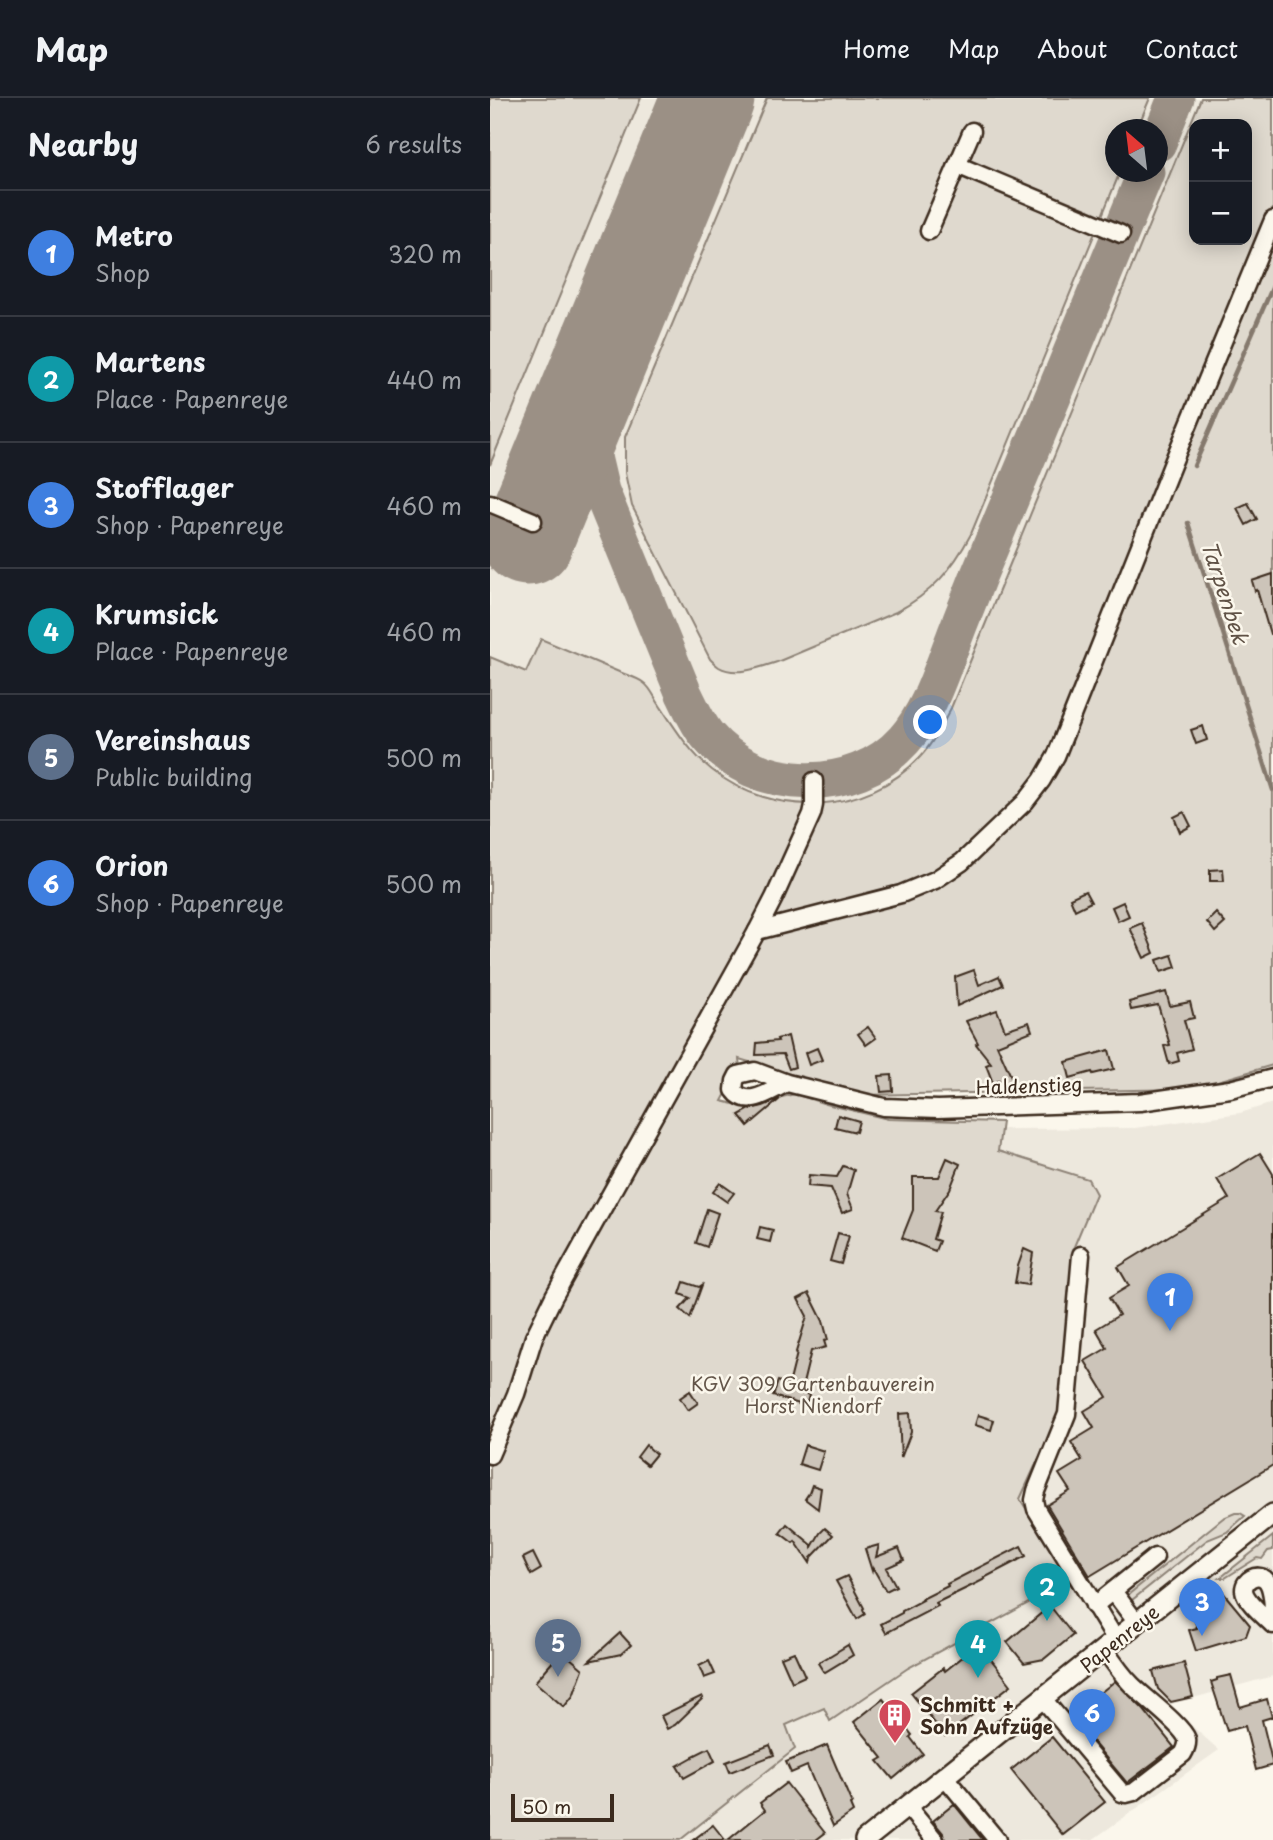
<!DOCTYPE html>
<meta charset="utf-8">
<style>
body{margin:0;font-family:"Playpen Sans",sans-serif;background:#242831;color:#f1f3f6}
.controls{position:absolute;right:21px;top:21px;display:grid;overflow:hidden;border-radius:14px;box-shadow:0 4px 18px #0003}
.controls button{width:63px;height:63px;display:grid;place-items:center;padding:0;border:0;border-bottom:2px solid #363941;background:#171b24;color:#f1f3f6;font:35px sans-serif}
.compass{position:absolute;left:615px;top:21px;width:63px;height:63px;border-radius:50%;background:#171b24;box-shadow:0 4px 18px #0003;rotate:332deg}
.scale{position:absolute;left:21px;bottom:18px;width:103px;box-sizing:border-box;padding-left:7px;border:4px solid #3b2a1e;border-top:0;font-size:19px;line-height:24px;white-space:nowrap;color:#3b2a1e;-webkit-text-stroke:5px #fbf7ec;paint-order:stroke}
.you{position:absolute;left:441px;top:625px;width:24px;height:24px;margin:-18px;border:5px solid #fff;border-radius:50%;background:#1a73e8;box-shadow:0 0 0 10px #1a73e833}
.badge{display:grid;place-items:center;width:46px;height:46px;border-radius:50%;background:#1a73e8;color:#fff;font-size:23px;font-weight:700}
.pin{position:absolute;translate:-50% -58px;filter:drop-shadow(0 2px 4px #0008)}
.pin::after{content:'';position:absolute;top:37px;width:24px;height:21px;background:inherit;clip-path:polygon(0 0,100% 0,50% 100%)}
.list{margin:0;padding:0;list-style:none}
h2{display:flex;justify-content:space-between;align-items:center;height:91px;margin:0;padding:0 28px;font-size:30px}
h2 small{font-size:23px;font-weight:400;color:#9ea1a6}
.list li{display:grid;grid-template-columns:46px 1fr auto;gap:21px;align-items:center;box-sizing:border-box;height:126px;padding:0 28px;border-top:2px solid #363941}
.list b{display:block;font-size:26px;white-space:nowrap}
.list p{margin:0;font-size:23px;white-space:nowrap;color:#9ea1a6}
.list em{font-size:23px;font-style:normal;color:#9ea1a6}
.map{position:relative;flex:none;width:783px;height:1742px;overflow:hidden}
header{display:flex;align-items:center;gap:42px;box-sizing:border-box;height:98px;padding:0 35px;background:#171b24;border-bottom:2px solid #363941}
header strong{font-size:33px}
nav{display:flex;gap:38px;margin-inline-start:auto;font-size:24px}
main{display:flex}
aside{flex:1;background:#171b24}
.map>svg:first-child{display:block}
</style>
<header>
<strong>Map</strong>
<nav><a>Home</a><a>Map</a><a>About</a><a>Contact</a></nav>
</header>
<main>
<aside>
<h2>Nearby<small>6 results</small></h2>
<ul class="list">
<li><span class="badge" style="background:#3f7fe0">1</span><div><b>Metro</b><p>Shop</p></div><em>320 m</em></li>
<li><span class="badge" style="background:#0f9aa8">2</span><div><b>Martens</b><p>Place · Papenreye</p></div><em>440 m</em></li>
<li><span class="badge" style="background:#3f7fe0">3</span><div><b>Stofflager</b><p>Shop · Papenreye</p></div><em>460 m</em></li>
<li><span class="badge" style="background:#0f9aa8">4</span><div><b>Krumsick</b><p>Place · Papenreye</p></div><em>460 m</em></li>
<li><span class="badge" style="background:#5c6f8a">5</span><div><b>Vereinshaus</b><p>Public building</p></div><em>500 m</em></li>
<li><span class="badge" style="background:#3f7fe0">6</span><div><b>Orion</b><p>Shop · Papenreye</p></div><em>500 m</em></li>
</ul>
</aside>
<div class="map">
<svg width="783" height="1742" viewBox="0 0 783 1742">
<rect width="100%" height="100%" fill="#fbf7ec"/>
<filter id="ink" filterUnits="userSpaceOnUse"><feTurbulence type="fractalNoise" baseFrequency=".0143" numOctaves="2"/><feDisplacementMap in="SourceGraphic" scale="14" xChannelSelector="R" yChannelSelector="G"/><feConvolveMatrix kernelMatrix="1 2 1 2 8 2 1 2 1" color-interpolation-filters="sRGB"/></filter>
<g filter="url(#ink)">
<g fill="#ede8dd" fill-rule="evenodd">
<path d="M0,0H783L720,376L260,869L0,1428ZM704,26H757V142H704ZM626,32H668V74H626Z"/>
<polygon points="783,1005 783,1578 678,1607 729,1652 602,1742 190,1742 305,1652 295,1627 334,1610 340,1623 418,1570 530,1401 570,1314 583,1151 606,1096 598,1081 507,1052 511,1031 645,1030 750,1015"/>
</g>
<g fill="#dfd9ce" stroke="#8d8276" stroke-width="2" fill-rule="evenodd">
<polygon points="0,0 151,0 0,367"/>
<path d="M277,0H660L647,31L626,32V74H630L481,436C462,472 442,495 406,514L287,564C271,569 246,579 229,569C226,567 223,564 220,561L142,408L135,375V339Z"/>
<path d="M711,0H783V967L700,991L371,997L249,961L250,969L232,1003L265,1011L268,1006L274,1003L305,996L336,1006L398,1021L512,1024L508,1053L598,1081L606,1096L583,1151L570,1314L530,1401L581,1482L418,1570L340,1623L334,1610L296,1627L305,1651L190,1742H0V559L36,574L51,541C77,552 103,563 129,574C137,577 148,580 154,585C160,589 165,600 169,606C184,629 200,655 222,672C283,721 376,717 430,659C443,645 452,627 461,610ZM704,26H757V142H704ZM89,1581L83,1598L74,1608L46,1584Z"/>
<polygon points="745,1415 750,1415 755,1418 737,1434 717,1442 637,1506 633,1501 733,1420"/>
<polygon points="783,1438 783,1452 778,1453 772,1461 767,1460 735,1480 730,1480"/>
</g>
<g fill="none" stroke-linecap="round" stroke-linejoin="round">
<g stroke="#85796d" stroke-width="4.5">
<polyline points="704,368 783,188"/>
<polyline points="698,425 783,692"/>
</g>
<g stroke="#9b9085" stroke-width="37">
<polyline points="668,45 686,0"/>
<path d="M125,227L104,285L102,300L101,322L103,359L111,393L194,596C201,610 207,625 217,637C266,696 364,698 414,642C439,614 450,576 463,543C471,521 480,500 488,479C544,344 601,209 656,74"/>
</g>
<polyline stroke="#9b9085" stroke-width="93" points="37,441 218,0"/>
</g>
<g fill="#ccc4b9" stroke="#3b2a1e" stroke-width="2">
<polygon points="758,405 767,421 756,427 747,410"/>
<polygon points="783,476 783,536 780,536 767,492 765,493 762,483"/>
<polygon points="713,628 717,642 706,646 701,632"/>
<polygon points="694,714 701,728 690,734 684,719"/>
<polygon points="733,771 734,783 720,783 720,772"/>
<polygon points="595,793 601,804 585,812 580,800"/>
<polygon points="633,804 639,818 628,823 622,809"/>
<polygon points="726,815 735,825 725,834 717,824"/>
<polygon points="652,825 664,855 654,860 640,830"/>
<polygon points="682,857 686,869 671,874 667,862"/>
<polygon points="484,872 489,887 509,878 513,887 467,908 465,879"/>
<polygon points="676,894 680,908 700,904 704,920 694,922 702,951 687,955 689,963 679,966 674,948 680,947 668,907 641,912 639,904"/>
<polygon points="507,912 515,932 539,924 542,933 507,947 524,985 513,990 509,982 503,985 496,967 501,965 486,946 488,945 476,923"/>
<polygon points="378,929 386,940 376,947 368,936"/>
<polygon points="298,938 305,969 299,971 293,956 266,957 267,945 288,943 287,941"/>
<polygon points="327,950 332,962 319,967 315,955"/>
<polygon points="619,952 624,971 603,976 602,974 580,980 576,964"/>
<polygon points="402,977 403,993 391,994 389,978"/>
<polygon points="290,1001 258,1028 249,1017 260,1011 273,1008"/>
<polygon points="348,1017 369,1023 366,1034 345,1029"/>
<polygon points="770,1055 783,1076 783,1367 600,1478 557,1407 580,1393 569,1376 592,1362 581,1344 604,1330 594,1313 617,1299 595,1263 617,1250 606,1231 629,1217 619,1200 639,1188 628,1169 739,1101 727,1081"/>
<polygon points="457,1060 470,1066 460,1091 445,1113 451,1114 443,1141 449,1143 445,1153 412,1140 423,1112 423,1079 449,1079"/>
<polygon points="353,1068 364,1072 357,1096 363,1111 352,1115 341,1090 318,1088 319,1077 347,1079"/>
<polygon points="230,1085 244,1095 237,1104 223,1094"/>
<polygon points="217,1111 228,1115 217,1149 206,1145"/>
<polygon points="270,1129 283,1132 280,1144 267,1141"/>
<polygon points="348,1135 359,1138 351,1166 340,1163"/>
<polygon points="534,1151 543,1155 538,1187 525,1185 528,1168"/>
<polygon points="194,1184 209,1189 212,1187 200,1220 190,1211 200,1200 190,1196"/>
<polygon points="319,1195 333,1223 338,1242 334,1243 336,1249 321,1253 311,1294 319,1297 316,1308 283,1298 288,1283 299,1287 307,1255 306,1254 317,1218 308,1201"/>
<polygon points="200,1293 208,1305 198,1312 190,1300"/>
<polygon points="420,1315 421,1334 411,1360 409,1316"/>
<polygon points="488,1317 504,1322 501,1332 485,1327"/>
<polygon points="156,1347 166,1356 157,1367 147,1359"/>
<polygon points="315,1347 334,1353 328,1372 309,1366"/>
<polygon points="322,1387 331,1390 328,1411 315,1401 319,1395"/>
<polygon points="297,1426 322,1447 322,1449 330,1435 335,1430 343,1437 321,1460 320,1465 305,1443 303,1445 290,1435"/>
<polygon points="389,1447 386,1459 409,1450 414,1462 396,1470 406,1488 396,1493 383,1470 382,1473 375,1451"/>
<polygon points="531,1448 536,1458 494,1480 495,1481 485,1486 446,1505 448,1508 396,1535 391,1526 412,1515 412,1513 433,1502 432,1501 458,1488 457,1486"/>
<polygon points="43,1455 51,1471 41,1477 33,1460"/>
<polygon points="357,1478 374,1510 373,1511 375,1516 367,1521 346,1483"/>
<polygon points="731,1492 760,1527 756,1538 706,1553 699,1532 707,1530 703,1515"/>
<polygon points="560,1508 583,1537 554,1561 534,1565 517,1544"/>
<polygon points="130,1535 141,1547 131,1556 99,1563"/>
<polygon points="489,1546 521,1587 455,1638 421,1595 453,1570 455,1573"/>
<polygon points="358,1547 363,1557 335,1574 333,1573 328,1565"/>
<polygon points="72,1553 93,1571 83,1598 74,1609 45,1584"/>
<polygon points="304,1554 315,1578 302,1584 291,1559"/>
<polygon points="219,1563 225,1576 214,1580 209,1568"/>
<polygon points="694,1565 703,1599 681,1604 668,1591 663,1573"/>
<polygon points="741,1577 750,1609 777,1601 782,1619 772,1622 783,1667 766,1672 755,1628 737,1633 721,1584 727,1582 727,1580"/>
<polygon points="625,1583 654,1612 684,1649 637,1685 581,1618"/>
<polygon points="212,1598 213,1600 185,1627 177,1631 171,1618"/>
<polygon points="393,1601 422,1637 420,1639 433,1656 403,1681 388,1663 393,1660 364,1624"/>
<polygon points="562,1639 615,1704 573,1737 521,1672"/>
<polygon points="280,1647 284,1657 240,1674 236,1664"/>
<polygon points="337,1647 362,1706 360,1707 363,1714 343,1728 317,1668 301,1675 296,1664"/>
<polygon points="219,1650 225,1663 194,1680 187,1668 203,1659 203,1658"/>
<polygon points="296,1685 335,1735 326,1742 238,1742 275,1712 270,1705"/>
<polygon points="464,1706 489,1737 493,1742 455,1742 453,1735 443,1723"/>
<polygon points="223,1727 235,1742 203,1742"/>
</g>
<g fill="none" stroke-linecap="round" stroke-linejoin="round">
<defs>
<g id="minor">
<polyline points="467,67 631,136"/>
<polyline points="439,133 482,33"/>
<polyline points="0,405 43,423"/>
<polyline points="267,833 284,800 322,716 324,707 324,683"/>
<path d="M297,985C280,993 257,1011 244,992L245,983L248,977L265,973L297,985L394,1009L448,1011L650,1004L740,991L783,980"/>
<polyline points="591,1157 577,1316 546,1393 544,1402 546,1411 626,1542"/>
<polyline points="0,1357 26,1296 44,1239 64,1198 267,833 411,796 445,782 472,764 535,704 552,682 566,658 684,362 783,122"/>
<polyline points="623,1493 647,1525"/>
<polyline points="604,1508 665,1459"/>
<path d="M783,1514C783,1505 782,1487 775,1481C767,1475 754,1481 754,1492C755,1503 775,1519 783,1527"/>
<path d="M553,1601L632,1695L636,1696L644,1694L693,1656C696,1651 698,1647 697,1641C692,1627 654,1599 642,1587C631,1576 623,1564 615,1552"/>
<polyline points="454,1678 507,1742"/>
<polyline points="417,1708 445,1742"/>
</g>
<polyline id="major" points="375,1742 783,1416"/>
</defs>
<use href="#minor" stroke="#3b2a1e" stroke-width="21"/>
<use href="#major" stroke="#3b2a1e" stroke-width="24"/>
<use href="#minor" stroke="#fbf7ec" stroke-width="16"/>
<use href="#major" stroke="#fbf7ec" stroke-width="19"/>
</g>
</g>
<defs>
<symbol id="building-pin" viewBox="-11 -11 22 30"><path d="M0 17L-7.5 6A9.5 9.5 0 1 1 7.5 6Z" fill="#d1495b" stroke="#fbf7ec"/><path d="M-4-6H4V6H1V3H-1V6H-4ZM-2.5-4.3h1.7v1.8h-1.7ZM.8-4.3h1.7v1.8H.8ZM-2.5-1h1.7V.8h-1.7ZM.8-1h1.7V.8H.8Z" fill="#fff"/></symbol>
</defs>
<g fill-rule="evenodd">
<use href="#building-pin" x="386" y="1598" width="38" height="52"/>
</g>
<g text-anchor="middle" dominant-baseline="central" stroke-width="5" stroke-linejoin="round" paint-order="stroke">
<g font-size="19" fill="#3b2a1e" stroke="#fbf7ec">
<text transform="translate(539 987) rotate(-2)">Haldenstieg</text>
<text transform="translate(629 1540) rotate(-39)">Papenreye</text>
</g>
<g font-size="19" fill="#64564a" stroke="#fbf7ec">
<text x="323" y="1285">KGV 309 Gartenbauverein<tspan x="323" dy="22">Horst Niendorf</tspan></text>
</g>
<g font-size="19" font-weight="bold" fill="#3b2a1e" stroke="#fbf7ec" text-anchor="start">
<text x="430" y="1606">Schmitt +<tspan x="430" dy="22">Sohn Aufzüge</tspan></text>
</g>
<g font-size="21" font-style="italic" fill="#605246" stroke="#fbf7ec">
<text transform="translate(736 494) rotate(72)">Tarpenbek</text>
</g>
</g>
</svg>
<div class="controls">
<button>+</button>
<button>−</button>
</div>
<svg class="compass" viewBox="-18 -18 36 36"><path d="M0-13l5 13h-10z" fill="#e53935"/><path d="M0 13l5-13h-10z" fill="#9ea1a6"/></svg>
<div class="scale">50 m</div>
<div class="you"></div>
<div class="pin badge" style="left:680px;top:1233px;background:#3f7fe0">1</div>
<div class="pin badge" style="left:557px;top:1523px;background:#0f9aa8">2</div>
<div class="pin badge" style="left:712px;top:1538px;background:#3f7fe0">3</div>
<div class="pin badge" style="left:488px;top:1580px;background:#0f9aa8">4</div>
<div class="pin badge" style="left:68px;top:1579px;background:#5c6f8a">5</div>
<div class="pin badge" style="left:602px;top:1649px;background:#3f7fe0">6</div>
</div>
</main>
